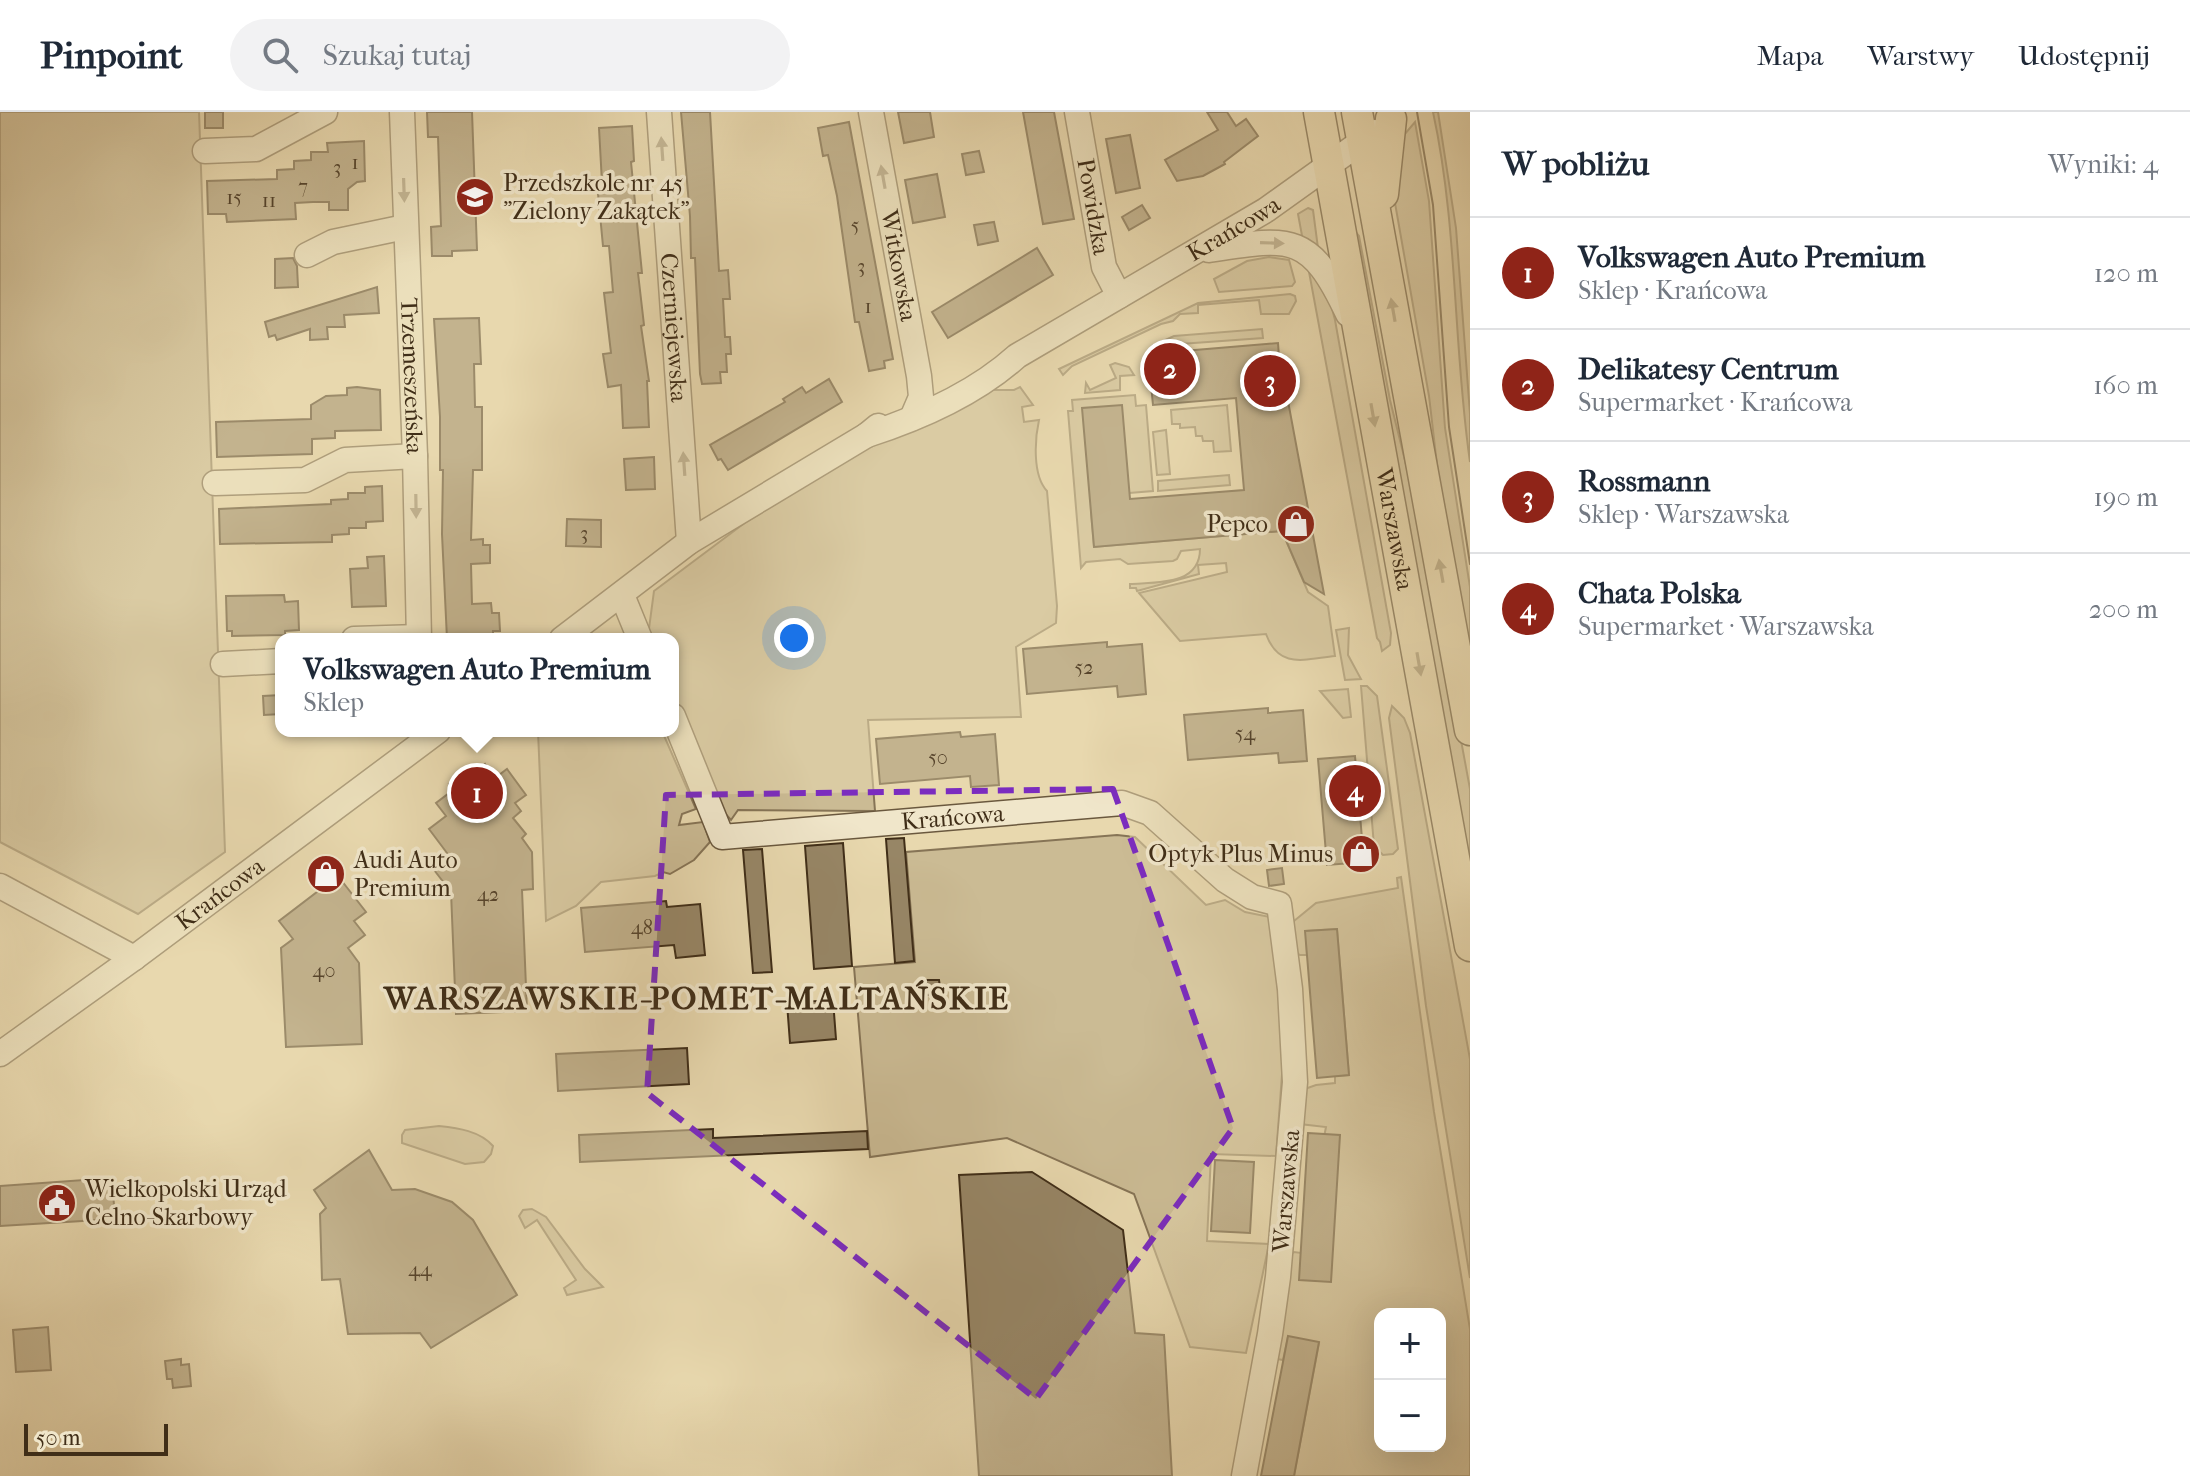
<!DOCTYPE html>
<html lang="pl">
<meta charset="utf-8">
<style>
body{margin:0;font-family:"IM FELL French Canon",serif;background:#f2f2f3;color:#1f2937}
.controls{position:absolute;right:24px;bottom:24px;display:grid;overflow:hidden;border-radius:16px;box-shadow:0 8px 32px #0002}
.controls button{width:72px;height:72px;display:grid;place-items:center;padding:0;border:0;border-bottom:2px solid #e0e1e3;background:#fff;color:#1f2937;font:40px sans-serif}
.scale{position:absolute;left:24px;bottom:20px;width:144px;box-sizing:border-box;padding-left:8px;border:4px solid #402e18;border-top:0;font-size:22px;line-height:28px;white-space:nowrap;color:#402e18;-webkit-text-stroke:6px #f0e6ca;paint-order:stroke}
.you{position:absolute;left:794px;top:526px;width:28px;height:28px;margin:-20px;border:6px solid #fff;border-radius:50%;background:#1a73e8;box-shadow:0 0 0 12px #1a73e833}
.badge{display:grid;place-items:center;width:52px;height:52px;border-radius:50%;background:#8f2418;color:#fff;font-size:26px;font-weight:700}
.pin{position:absolute;translate:-50% -50%;border:4px solid #fff;box-shadow:0 2px 8px #0006}
.popup{position:absolute;left:275px;top:521px;width:404px;height:104px;box-sizing:border-box;display:grid;place-content:center;border-radius:16px;background:#fff;filter:drop-shadow(0 2px 6px #0005);font-size:26px;white-space:nowrap;color:#747a83}
.popup b{font-size:30px;color:#1f2937}
.popup::after{content:'';position:absolute;left:50%;top:100%;margin-left:-16px;border:16px solid transparent;border-top-color:#fff}
.list{margin:0;padding:0;list-style:none}
h2{display:flex;justify-content:space-between;align-items:center;height:104px;margin:0;padding:0 32px;font-size:34px}
h2 small{font-size:26px;font-weight:400;color:#747a83}
.list li{display:grid;grid-template-columns:52px 1fr auto;gap:24px;align-items:center;box-sizing:border-box;height:112px;padding:0 32px;border-top:2px solid #e0e1e3}
.list b{display:block;font-size:30px;white-space:nowrap}
.list p{margin:0;font-size:26px;white-space:nowrap;color:#747a83}
.list em{font-size:26px;font-style:normal;color:#747a83}
.icon{flex:none;width:44px;height:44px;fill:none;stroke:currentColor;stroke-width:2;stroke-linecap:round;stroke-linejoin:round}
.map{position:relative;flex:none;width:1470px;height:1364px;overflow:hidden}
header{display:flex;align-items:center;gap:48px;box-sizing:border-box;height:112px;padding:0 40px;background:#fff;border-bottom:2px solid #e0e1e3}
header strong{font-size:38px}
nav{display:flex;gap:44px;margin-inline-start:auto;font-size:28px}
.search{width:560px;height:72px;background:#f2f2f3;display:flex;align-items:center;gap:20px;box-sizing:border-box;padding:0 28px;border-radius:44px;color:#747a83;font-size:30px}
main{display:flex}
aside{flex:1;background:#fff}
.map>svg:first-child{display:block}
</style>
<header>
<strong>Pinpoint</strong>
<div class="search"><svg class="icon" aria-label="search" viewBox="0 0 24 24"><circle cx="10" cy="10" r="6"/><path d="M15 15l6 6"/></svg>Szukaj tutaj</div>
<nav><a>Mapa</a><a>Warstwy</a><a>Udostępnij</a></nav>
</header>
<main>
<div class="map">
<svg width="1470" height="1364" viewBox="0 0 1470 1364">
<rect width="100%" height="100%" fill="#e8d8ae"/>
<filter id="stains"><feTurbulence type="fractalNoise" baseFrequency=".0025" numOctaves="4"/><feColorMatrix values="0 0 0 0 .2 0 0 0 0 .09 0 0 0 0 .02 0 0 0 .5 -.17"/></filter>
<radialGradient id="worn" r=".72"><stop offset=".6" stop-color="#630" stop-opacity="0"/><stop offset="1" stop-color="#630" stop-opacity=".3"/></radialGradient>
<g fill="#cbbb94" stroke="#867456" stroke-width="2" fill-rule="evenodd">
<polygon points="0,0 199,0 225,740 138,802 0,730"/>
<path d="M1433,0H1438L1456,116L1470,302V350C1453,233 1458,115 1433,0Z"/>
<polygon points="1415,10 1429,89 1445,316 1470,475 1470,565 1447,438 1429,284 1392,74 1404,23"/>
<polygon points="1308,96 1313,98 1318,136 1303,129 1298,102"/>
<polygon points="1355,119 1359,124 1390,288 1422,417 1470,677 1470,782"/>
<polygon points="1269,145 1289,148 1295,170 1292,174 1219,180 1214,167 1247,149"/>
<polygon points="1307,149 1329,185 1335,208 1391,521 1390,533 1382,539 1380,530 1377,526"/>
<polygon points="1290,182 1295,184 1296,189 1289,202 1261,202 1259,188 1198,193 1198,201 1180,202 1173,209 1161,212 1072,254 1063,263 1059,257 1198,191"/>
<polygon points="1262,217 1263,226 1152,234 1174,224"/>
<polygon points="1115,251 1129,255 1134,263 1120,264 1120,278 1085,281 1086,271 1090,278 1116,266 1110,253"/>
<path d="M992,272L995,278H1014L1020,275L1033,293L1022,295L1024,310L1039,308C1035,326 1032,363 1047,379L1057,494L1056,511L1016,535L1021,605L868,608L875,699L738,698L731,708L722,698L673,583V527H649L648,524L654,479L746,410L906,312Z"/>
<path d="M1135,283L1136,294L1146,293L1153,379L1129,381L1091,400L1094,435L1282,419L1308,480L1328,494L1335,544C1305,547 1279,558 1266,522L1180,529L1139,481L1227,460L1226,451L1198,453L1199,462L1137,479L1136,476H1130V472C1156,470 1200,474 1200,437L1181,439L1177,447L1173,449L1128,452L1120,447L1086,450L1081,456L1068,299H1073L1072,288Z"/>
<polygon points="1227,293 1231,339 1214,340 1213,329 1203,329 1202,324 1196,324 1195,315 1180,316 1180,312 1172,312 1171,298"/>
<polygon points="1166,318 1170,362 1157,363 1153,320"/>
<polygon points="1229,363 1230,373 1158,379 1158,369"/>
<polygon points="1349,516 1348,543 1361,567 1345,568 1336,518"/>
<polygon points="1361,574 1367,574 1377,584 1398,737 1393,742 1383,743 1374,734"/>
<polygon points="1348,577 1351,605 1343,606 1320,579"/>
<polygon points="1392,594 1404,606 1410,621 1470,947 1470,1166 1426,894 1389,606"/>
<polygon points="538,619 662,619 696,697 682,702 679,713 703,710 710,730 694,748 670,762 663,760 655,764 601,770 576,794 546,809"/>
<polygon points="1117,723 1135,725 1206,793 1225,788 1245,800 1270,805 1284,935 1276,1044 1211,1042 1207,1129 1269,1132 1246,1241 1190,1235 1134,1082 1007,1026 870,1045 854,855 915,850 906,740"/>
<path d="M1401,765L1434,1000L1470,1217V1364H1294L1319,1231L1288,1225L1283,1248L1277,1247L1289,1144L1294,1140L1301,1141L1326,1015L1300,1012L1302,978L1316,973L1335,971V964L1349,963L1337,817L1306,819L1307,843H1300L1294,839L1292,820L1294,809L1316,791L1398,776L1397,766ZM1380,1202H1440V1334H1380Z"/>
<path d="M439,1014C458,1016 480,1019 493,1034L491,1042L484,1050L465,1052L402,1031V1023L405,1018Z"/>
<polygon points="532,1097 546,1105 585,1157 603,1175 567,1183 564,1176 576,1168 537,1108 525,1116 519,1104 523,1098"/>
</g>
<g fill="#978666" stroke="#402e18" stroke-width="2">
<rect x="205" y="0" width="18" height="16"/>
<polygon points="427,0 472,0 477,138 452,139 452,144 432,144 431,115 441,114 438,25 428,25"/>
<polygon points="681,0 710,0 719,159 728,158 730,187 723,187 725,225 730,225 731,242 726,242 727,260 720,260 721,271 702,272 700,262 695,146 691,146 690,104"/>
<polygon points="898,0 930,0 934,25 904,31"/>
<polygon points="1023,0 1054,0 1074,107 1043,112"/>
<polygon points="1207,0 1227,0 1236,14 1246,7 1258,24 1224,50 1225,52 1203,64 1177,69 1165,48 1218,18"/>
<polygon points="849,10 893,247 884,249 885,256 869,259 859,210 855,210 837,84 828,43 823,44 818,16"/>
<polygon points="632,14 634,49 631,50 642,161 638,161 644,213 641,214 649,269 647,269 649,315 623,316 621,273 608,275 603,242 611,241 604,181 613,180 609,134 603,134 597,71 602,71 599,16"/>
<polygon points="1130,23 1140,76 1116,81 1106,27"/>
<polygon points="364,29 365,69 357,70 348,77 348,98 329,98 329,90 313,90 295,91 296,107 227,110 226,102 208,102 207,69 277,67 277,58 294,57 294,49 311,48 311,40 328,40 327,31"/>
<polygon points="979,39 984,60 966,63 962,42"/>
<polygon points="937,62 945,105 913,111 905,68"/>
<polygon points="1142,93 1150,106 1129,118 1122,105"/>
<polygon points="994,110 998,129 978,133 974,113"/>
<polygon points="1037,136 1053,163 948,226 932,200"/>
<polygon points="293,146 297,154 298,175 275,176 275,147"/>
<polygon points="377,175 379,201 344,203 345,215 327,215 328,227 310,228 310,217 277,228 275,223 269,225 265,210"/>
<polygon points="479,206 481,252 474,252 475,295 482,295 482,358 473,358 471,428 483,427 483,433 490,433 490,451 471,452 472,492 491,491 492,501 499,501 500,519 493,519 493,524 447,527 442,422 443,358 440,358 440,305 434,207"/>
<polygon points="1278,231 1281,273 1285,273 1324,482 1304,470 1282,419 1094,435 1082,296 1122,293 1130,387 1244,378 1236,286 1153,293 1148,242"/>
<polygon points="829,267 842,290 728,358 721,347 718,348 710,333 785,290 783,287 802,275 806,281"/>
<polygon points="357,275 380,278 381,318 335,319 335,326 312,327 312,342 217,345 216,310 311,307 311,293 326,284 347,283 347,276"/>
<polygon points="654,345 655,377 626,378 624,347"/>
<polygon points="382,374 383,409 366,410 366,416 349,416 349,422 332,423 332,430 220,432 219,397 331,392 331,388 348,387 348,381 365,381 365,375"/>
<polygon points="567,407 601,408 601,435 566,434"/>
<polygon points="384,444 386,494 352,495 350,457 368,456 367,445"/>
<polygon points="284,483 285,490 298,489 299,518 285,519 285,523 232,524 232,519 227,519 226,484"/>
<polygon points="1107,530 1107,535 1142,532 1146,582 1118,585 1117,574 1027,582 1023,537"/>
<polygon points="281,583 281,602 264,603 263,584"/>
<polygon points="1268,596 1268,601 1303,598 1307,649 1279,651 1278,641 1188,648 1184,603"/>
<polygon points="960,620 961,625 995,622 999,673 971,675 970,664 880,672 876,627"/>
<polygon points="1355,644 1364,750 1327,753 1318,647"/>
<polygon points="485,652 495,666 507,657 526,683 515,691 521,699 513,706 526,722 522,726 532,740 533,777 522,778 527,899 456,902 451,780 431,754 447,741 429,717 446,704 436,691 453,678 449,672 464,660 469,665"/>
<polygon points="904,726 914,849 895,851 886,727"/>
<polygon points="843,731 852,854 814,857 805,734"/>
<polygon points="762,737 772,860 753,861 743,738"/>
<polygon points="1282,756 1284,772 1269,774 1267,758"/>
<polygon points="338,764 366,800 354,809 365,823 348,836 359,851 362,932 286,935 281,836 293,827 279,809"/>
<polygon points="666,789 667,795 700,792 705,843 676,846 674,833 585,840 581,796"/>
<polygon points="1337,817 1349,963 1317,966 1305,819"/>
<polygon points="925,868 939,868 941,882 925,883"/>
<polygon points="833,888 836,927 790,931 787,891"/>
<polygon points="687,936 689,972 558,979 556,942"/>
<polygon points="713,1017 713,1026 867,1019 868,1037 580,1050 579,1023"/>
<polygon points="1308,1021 1340,1023 1331,1170 1299,1168"/>
<polygon points="369,1038 392,1078 415,1077 452,1090 473,1108 517,1183 431,1236 420,1221 348,1222 340,1167 322,1168 320,1102 326,1096 314,1078"/>
<polygon points="1215,1048 1254,1050 1250,1121 1211,1119"/>
<polygon points="1032,1060 1123,1118 1135,1221 1164,1223 1172,1364 979,1364 959,1063"/>
<polygon points="112,1066 115,1107 0,1114 0,1074"/>
<polygon points="48,1215 51,1258 16,1260 13,1218"/>
<polygon points="1288,1224 1319,1230 1294,1364 1261,1364"/>
<polygon points="181,1247 181,1253 189,1252 191,1274 173,1276 172,1267 167,1267 165,1249"/>
</g>
<g fill="none" stroke-linecap="round" stroke-linejoin="round">
<defs>
<g id="minor">
<path id="s1" d="M402,0L415,344L419,527"/>
<path id="s2" d="M659,0L689,430"/>
<path id="s3" d="M871,0L919,264L921,285L912,306"/>
<path id="s4" d="M1077,0L1104,155L1119,184"/>
<polyline points="205,39 256,37 325,0"/>
<path d="M1209,138C1292,125 1310,121 1348,202"/>
<polyline points="307,143 333,130 405,115"/>
<path id="s5" d="M867,323C920,306 976,281 1017,244L1266,98L1375,20"/>
<polyline points="215,371 305,368 345,348 415,344"/>
<polyline points="622,483 640,527"/>
<polyline points="354,527 419,525"/>
<polyline points="562,527 689,430 867,323 878,314"/>
<polyline points="223,552 281,549"/>
<path id="s6" d="M673,604L722,725L1122,691L1150,701L1225,768L1252,785L1279,792L1290,877L1295,970L1278,1165L1270,1222L1244,1364"/>
<polyline points="0,774 134,846"/>
<path id="s7" d="M0,942L134,846L438,619"/>
</g>
<g id="major">
<path id="s8" d="M1319,0L1470,834"/>
<polyline points="1357,0 1470,618"/>
<polyline points="1383,82 1391,7"/>
</g>
</defs>
<use href="#minor" stroke="#6a583e" stroke-width="27"/>
<use href="#major" stroke="#402e18" stroke-width="33"/>
<use href="#minor" stroke="#f0e6ca" stroke-width="24"/>
<use href="#major" stroke="#e8d8ae" stroke-width="30"/>
<polyline stroke="#402e18" stroke-width="2" points="1417,0 1433,93 1449,315 1470,452"/>
</g>
<defs><path id="oneway-solid" d="M-6-.8H1V-3.2L6.5 0L1 3.2V.8H-6Z" transform="scale(2)"/></defs>
<g fill="#988a71">
<use href="#oneway-solid" transform="translate(662 37) rotate(-94)"/>
<use href="#oneway-solid" transform="translate(883 65) rotate(-100)"/>
<use href="#oneway-solid" transform="translate(404 78) rotate(88)"/>
<use href="#oneway-solid" transform="translate(1272 131) rotate(2)"/>
<use href="#oneway-solid" transform="translate(684 352) rotate(-94)"/>
<use href="#oneway-solid" transform="translate(416 394) rotate(89)"/>
</g>
<g fill="#948363">
<use href="#oneway-solid" transform="translate(1393 198) rotate(-100)"/>
<use href="#oneway-solid" transform="translate(1373 303) rotate(80)"/>
<use href="#oneway-solid" transform="translate(1441 459) rotate(-100)"/>
<use href="#oneway-solid" transform="translate(1419 552) rotate(80)"/>
</g>
<path d="M0 0H1470V1364H0ZM1113,677L1233,1016L1036,1287L647,981L666,683Z" fill="#e8d8ae" fill-opacity=".55" fill-rule="evenodd"/>
<path fill="none" stroke="#7b2cbf" stroke-width="6" stroke-dasharray="16 10" stroke-linejoin="round" d="M1113,677L1233,1016L1036,1287L647,981L666,683Z"/>
<defs>
<symbol id="school-disc" viewBox="-11 -11 22 22"><circle r="9.5" fill="#8f2418" stroke="#f0e6ca"/><path d="M0-5L7-2L0 1L-7-2ZM-4 1L0 2.5L4 1V4Q0 6-4 4Z" fill="#fff"/></symbol>
<symbol id="shop-disc" viewBox="-11 -11 22 22"><circle r="9.5" fill="#8f2418" stroke="#f0e6ca"/><path d="M-5-2.5h2.3a2.7 3.5 0 0 1 5.4 0H5L5.5 6h-11ZM-1.5-2.5h3a1.5 2.3 0 0 0-3 0Z" fill="#fff"/></symbol>
<symbol id="civic-disc" viewBox="-11 -11 22 22"><circle r="9.5" fill="#8f2418" stroke="#f0e6ca"/><path d="M-.6-6.5H3V-4.5H.6V-3L4-1V1h2V6H-6V1h2V-1L-.6-3ZM-1.2 2.5V6h2.4V2.5Z" fill="#fff"/></symbol>
</defs>
<g fill-rule="evenodd">
<use href="#school-disc" x="453" y="63" width="44" height="44"/>
<use href="#shop-disc" x="1274" y="390" width="44" height="44"/>
<use href="#shop-disc" x="1339" y="720" width="44" height="44"/>
<use href="#shop-disc" x="304" y="740" width="44" height="44"/>
<use href="#civic-disc" x="35" y="1069" width="44" height="44"/>
</g>
<g text-anchor="middle" dominant-baseline="central" stroke-width="7" stroke-linejoin="round" paint-order="stroke">
<g font-size="20" fill="#56442c">
<text x="355" y="50">1</text>
<text x="337" y="55">3</text>
<text x="303" y="74">7</text>
<text x="234" y="85">15</text>
<text x="269" y="88">11</text>
<text x="855" y="113">5</text>
<text x="861" y="154">3</text>
<text x="868" y="194">1</text>
<text x="584" y="421">3</text>
<text x="1084" y="555">52</text>
<text x="1245" y="621">54</text>
<text x="938" y="645">50</text>
<text x="488" y="782">42</text>
<text x="642" y="815">48</text>
<text x="324" y="858">40</text>
<text x="420" y="1157">44</text>
</g>
<g font-size="24" fill="#402e18" stroke="#f0e6ca" text-anchor="start">
<text x="503" y="71">Przedszkole nr 45<tspan x="503" dy="28">"Zielony Zakątek"</tspan></text>
<text x="1268" y="412" text-anchor="end">Pepco</text>
<text x="1333" y="742" text-anchor="end">Optyk Plus Minus</text>
<text x="354" y="748">Audi Auto<tspan x="354" dy="28">Premium</tspan></text>
<text x="85" y="1077">Wielkopolski Urząd<tspan x="85" dy="28">Celno-Skarbowy</tspan></text>
</g>
<g font-size="24" fill="#402e18" stroke="#f0e6ca">
<text stroke="none"><textPath href="#s4" startOffset="96">Powidzka</textPath></text>
<text stroke="none"><textPath href="#s5" startOffset="422">Krańcowa</textPath></text>
<text stroke="none"><textPath href="#s3" startOffset="156">Witkowska</textPath></text>
<text stroke="none"><textPath href="#s2" startOffset="216">Czerniejewska</textPath></text>
<text stroke="none"><textPath href="#s1" startOffset="264">Trzemeszeńska</textPath></text>
<text stroke="none"><textPath href="#s8" startOffset="424">Warszawska</textPath></text>
<text stroke="none"><textPath href="#s6" startOffset="362">Krańcowa</textPath></text>
<text stroke="none"><textPath href="#s7" startOffset="272">Krańcowa</textPath></text>
<text transform="translate(1286 1079) rotate(-85)">Warszawska</text>
</g>
<g font-size="32" font-weight="bold" letter-spacing="2" fill="#402e18" stroke="#f0e6ca">
<text x="697" y="886">WARSZAWSKIE-POMET-MALTAŃSKIE</text>
</g>
</g>
<rect width="100%" height="100%" filter="url(#stains)"/>
<rect width="100%" height="100%" fill="url(#worn)"/>
</svg>
<div class="controls">
<button>+</button>
<button>−</button>
</div>
<div class="scale">50 m</div>
<div class="you"></div>
<div class="pin badge" style="left:477px;top:681px">1</div>
<div class="popup"><b>Volkswagen Auto Premium</b>Sklep</div>
<div class="pin badge" style="left:1170px;top:257px">2</div>
<div class="pin badge" style="left:1270px;top:269px">3</div>
<div class="pin badge" style="left:1355px;top:679px">4</div>
</div>
<aside>
<h2>W pobliżu<small>Wyniki: 4</small></h2>
<ul class="list">
<li><span class="badge">1</span><div><b>Volkswagen Auto Premium</b><p>Sklep · Krańcowa</p></div><em>120 m</em></li>
<li><span class="badge">2</span><div><b>Delikatesy Centrum</b><p>Supermarket · Krańcowa</p></div><em>160 m</em></li>
<li><span class="badge">3</span><div><b>Rossmann</b><p>Sklep · Warszawska</p></div><em>190 m</em></li>
<li><span class="badge">4</span><div><b>Chata Polska</b><p>Supermarket · Warszawska</p></div><em>200 m</em></li>
</ul>
</aside>
</main>
